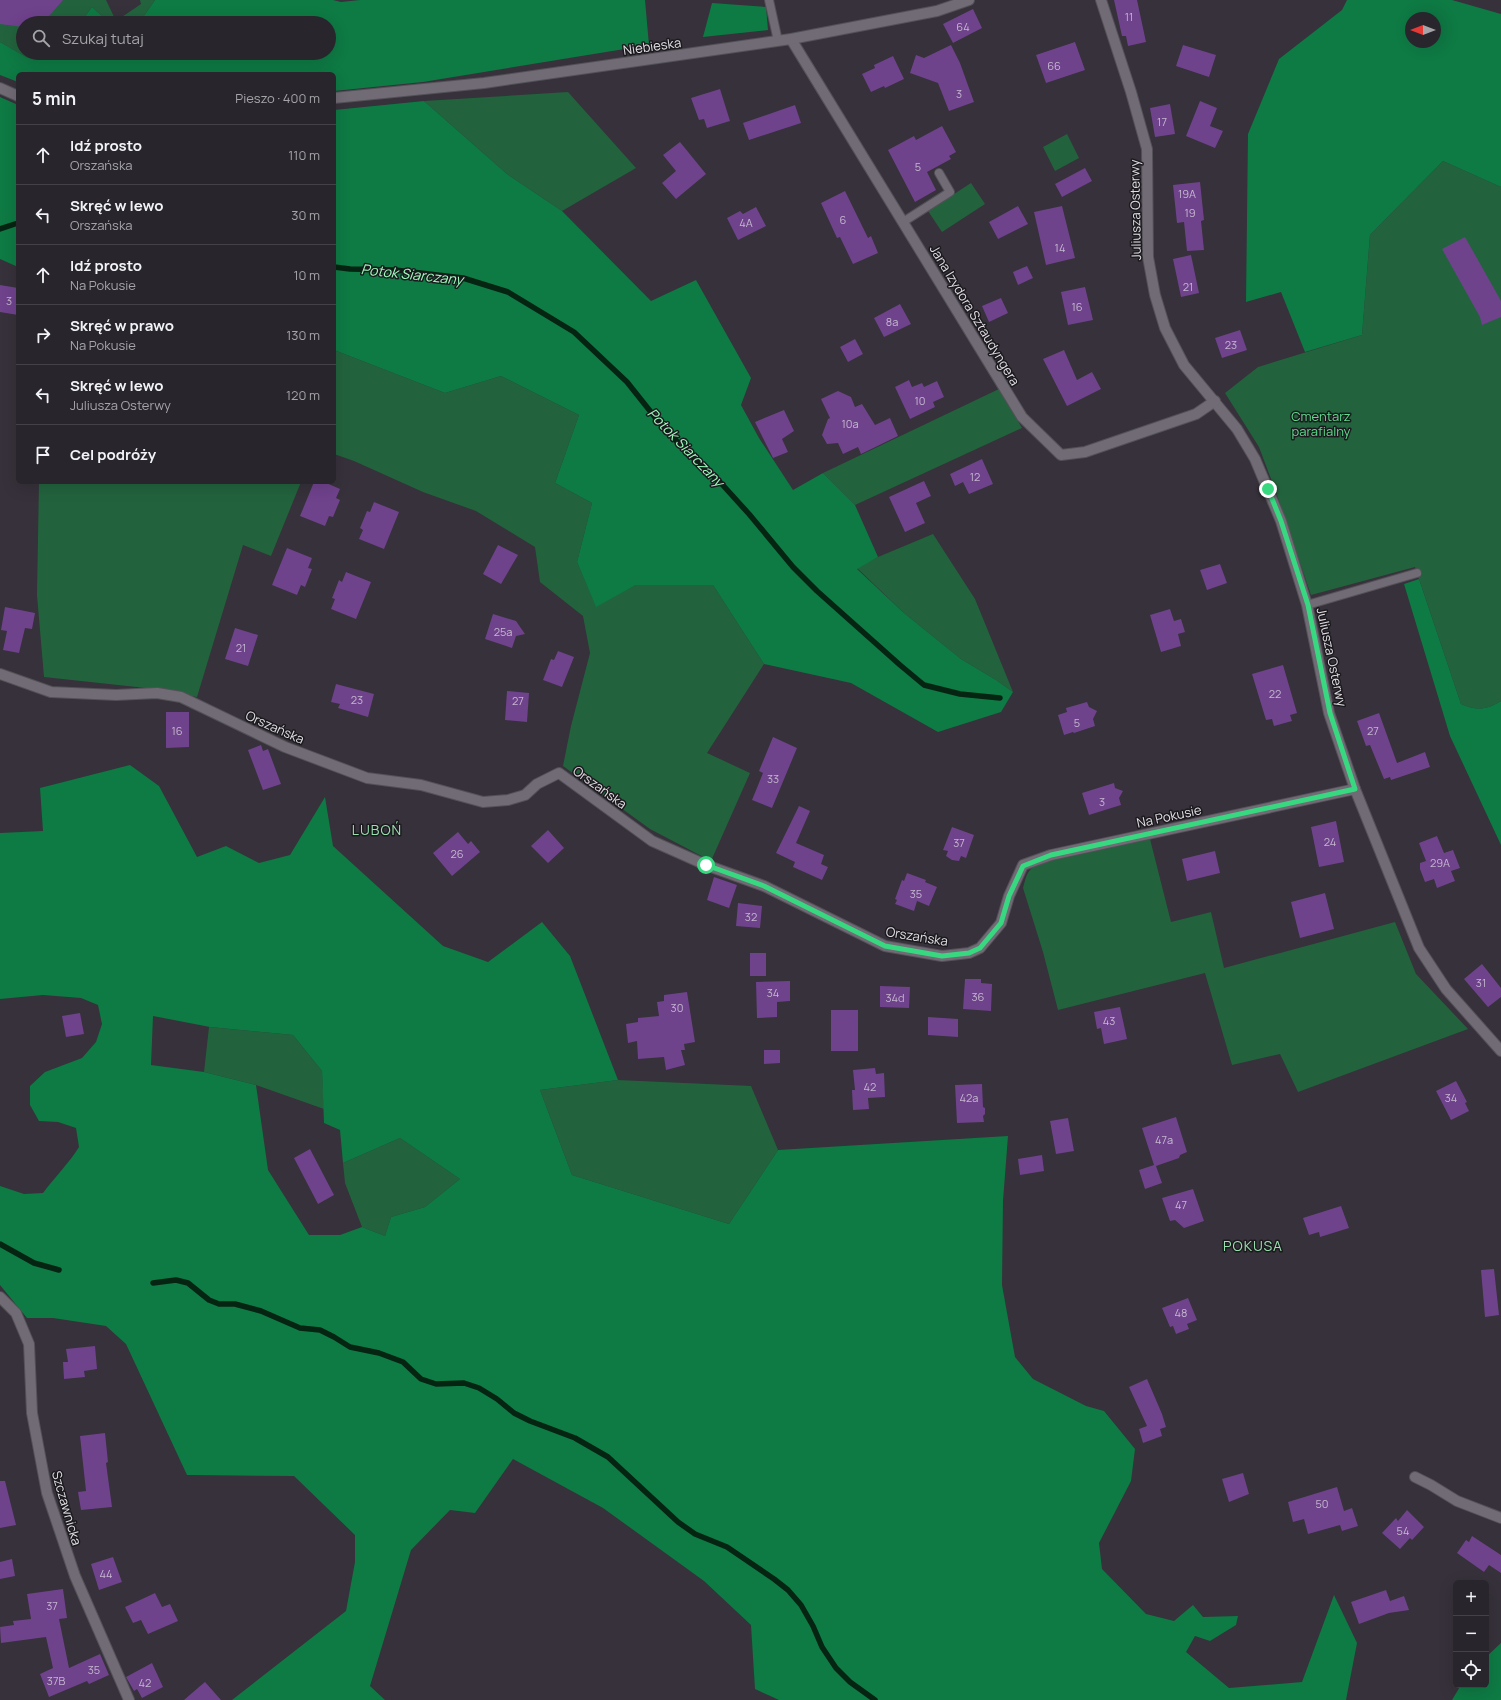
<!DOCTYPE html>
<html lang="pl">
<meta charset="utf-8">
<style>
body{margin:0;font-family:Manrope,sans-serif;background:#302d34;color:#f1f3f6}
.controls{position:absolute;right:12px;bottom:12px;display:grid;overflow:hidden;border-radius:6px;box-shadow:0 4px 16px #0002}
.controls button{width:36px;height:36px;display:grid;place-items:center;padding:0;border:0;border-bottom:1px solid #444248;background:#28252c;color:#f1f3f6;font:20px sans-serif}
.compass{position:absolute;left:1405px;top:12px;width:36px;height:36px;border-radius:50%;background:#28252c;box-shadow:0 4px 16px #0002;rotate:270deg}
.stop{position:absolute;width:12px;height:12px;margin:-9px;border:3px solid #37d880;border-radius:50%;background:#fff}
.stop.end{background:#37d880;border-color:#fff;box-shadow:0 1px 4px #0008}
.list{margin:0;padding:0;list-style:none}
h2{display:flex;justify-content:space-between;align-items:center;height:52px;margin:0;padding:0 16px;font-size:17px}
h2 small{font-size:13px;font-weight:400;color:#a5a5a9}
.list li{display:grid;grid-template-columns:26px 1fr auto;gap:12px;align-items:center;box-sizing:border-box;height:60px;padding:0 16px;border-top:1px solid #444248}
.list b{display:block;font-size:15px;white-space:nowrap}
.list p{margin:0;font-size:13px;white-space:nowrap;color:#a5a5a9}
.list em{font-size:13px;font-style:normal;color:#a5a5a9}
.icon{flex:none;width:22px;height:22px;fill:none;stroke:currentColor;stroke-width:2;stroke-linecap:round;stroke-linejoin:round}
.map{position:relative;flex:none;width:1501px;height:1700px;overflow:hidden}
.search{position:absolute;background:#28252c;box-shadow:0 4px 16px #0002;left:16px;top:16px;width:320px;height:44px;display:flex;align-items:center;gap:10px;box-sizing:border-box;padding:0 14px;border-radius:22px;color:#a5a5a9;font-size:15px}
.panel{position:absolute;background:#28252c;box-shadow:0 4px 16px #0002;left:16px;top:72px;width:320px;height:412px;border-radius:6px}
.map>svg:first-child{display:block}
</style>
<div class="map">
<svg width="1501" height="1700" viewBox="0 0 1501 1700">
<rect width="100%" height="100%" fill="#36313a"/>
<g fill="#22633d">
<polygon points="0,0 106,0 116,21 141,4 140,0 155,0 139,23 99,23 102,16 92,7 80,23 23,23 23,53 33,53 28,58 0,42"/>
<polygon points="568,92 636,168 562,211 507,174 424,101"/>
<polygon points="1067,134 1079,158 1055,171 1043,147"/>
<path d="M1443,161L1501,187V701C1486,710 1477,711 1461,704L1415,567L1311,595L1276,492L1259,447L1225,393L1258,367L1362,335L1370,235Z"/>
<polygon points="971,183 985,204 942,232 928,211"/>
<polygon points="334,350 445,393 501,376 579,415 555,483 592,503 577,562 596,606 636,585 713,585 764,664 707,753 750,773 711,861 650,829 563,766 571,726 590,653 583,616 540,582 535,547 476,511 423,492 354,461 334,454"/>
<polygon points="999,389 1022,428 855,505 823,473"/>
<polygon points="39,482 301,482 271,556 243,545 197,697 155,689 44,677 37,595"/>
<polygon points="933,534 975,599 1013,692 996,680 961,659 904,613 857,568 878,557"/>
<path d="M1150,839L1171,922L1211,912L1224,968L1395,922L1416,974L1468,1029L1298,1092L1280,1054L1232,1065L1205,973L1058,1010L1043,952L1023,888C1025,881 1026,874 1031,869C1044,857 1128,843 1150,839Z"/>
<polygon points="209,1027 293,1035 322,1071 324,1109 256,1085 204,1072"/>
<polygon points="618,1080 751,1086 778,1150 729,1224 572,1175 540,1090"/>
<polygon points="400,1138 460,1179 425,1207 391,1217 385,1236 362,1227 345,1183 343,1163"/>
</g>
<g fill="#0e7a44" fill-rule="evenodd">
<polygon points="155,0 333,0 341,2 360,0 645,0 649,45 423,82 334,91 334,74 18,74 18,82 0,75 0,42 28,58 33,53 329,53 329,23 139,23"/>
<path d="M1347,0H1452L1501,14V187L1443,161L1370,235L1362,335L1305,352L1281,292L1246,302L1248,134L1279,59L1342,10ZM1411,18H1435V42H1411Z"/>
<polygon points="712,3 766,7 768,30 703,37"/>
<polygon points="92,7 102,16 99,23 80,23"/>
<polygon points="0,97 18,105 18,267 0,259"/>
<polygon points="424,101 507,174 562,211 651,301 696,280 751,378 741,405 759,438 793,490 823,473 855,505 878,557 857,569 904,613 961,659 996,680 1013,692 1001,712 938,732 851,683 764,664 713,585 636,585 596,607 577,562 592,503 555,483 579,415 501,376 445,393 334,350 334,110"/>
<path d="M1419,579L1461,704C1477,711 1486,710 1501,701V845L1450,736L1404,584Z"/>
<path d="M130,765L159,786L197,857L226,846L259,863L290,855L325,797L333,846L443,946L488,962L542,922L570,956L618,1080L540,1090L572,1175L729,1224L778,1150L1008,1136L1003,1201L1002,1285L1015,1357L1033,1379L1086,1406L1104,1411L1135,1449L1131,1481L1099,1543L1102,1569L1146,1614L1174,1621L1193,1605L1203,1617L1238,1616L1236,1625L1210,1641L1195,1636L1186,1652L1229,1688L1302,1682L1334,1595L1357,1643L1346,1700H779L755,1689L751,1625L704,1581L603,1508L513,1459L475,1513L450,1510L411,1550L370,1686L385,1700H232L346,1611L355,1562V1535L294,1476L187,1475L126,1344L106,1326L53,1318H27L0,1285V1186L24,1194L43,1193C55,1177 69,1163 79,1147L76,1128L58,1122L39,1121L30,1105V1086L45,1072L82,1058L96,1042L102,1024L98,1005L81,998L43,995L0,999V833L43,831L40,788ZM153,1016L210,1027L293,1035L322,1071L324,1123L340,1130L343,1163L400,1138L460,1179L425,1207L391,1217L385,1236L362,1227L340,1235H309L268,1170L256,1085L204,1072L151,1065Z"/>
<polygon points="1501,1643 1501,1700 1452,1700 1461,1685 1486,1685 1486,1657"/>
</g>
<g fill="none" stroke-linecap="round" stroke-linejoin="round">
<g stroke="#062412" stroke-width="5.5">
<polyline points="0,229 18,223"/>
<polyline points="334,267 350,269 395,270 463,278 508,292 574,332 627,382 662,426 690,455 720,482 749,514 793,567 817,591 900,665 924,685 960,694 1000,698"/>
<polyline points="0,1244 34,1263 59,1270"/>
<polyline points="153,1283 176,1280 188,1283 209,1300 219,1304 235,1304 261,1311 300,1328 320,1330 334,1337 350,1347 379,1353 403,1362 421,1379 436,1384 464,1383 479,1388 497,1399 514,1413 530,1421 575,1438 608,1457 678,1522 695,1534 727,1547 774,1579 788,1590 801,1605 813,1626 822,1647 836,1668 850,1682 875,1700"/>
</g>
</g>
<g fill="#6f428c">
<polygon points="0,0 63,0 50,15 37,23 23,23 23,27 0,24"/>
<polygon points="1114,0 1137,0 1146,42 1128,46 1126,36 1122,36"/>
<polygon points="973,9 982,28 953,43 943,24"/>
<polygon points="1075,42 1085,70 1046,83 1036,55"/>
<polygon points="951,45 960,63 974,102 949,111 938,83 910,73 916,55 924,58"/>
<polygon points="1183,45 1216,55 1209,77 1176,66"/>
<polygon points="893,56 904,79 885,88 884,86 871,92 862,74 875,68 874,65"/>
<polygon points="720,89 730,121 707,128 704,119 699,120 691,98"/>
<polygon points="1200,101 1217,108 1210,126 1223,131 1215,148 1186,136"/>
<polygon points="1170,104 1175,134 1155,137 1150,108"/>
<polygon points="795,105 801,123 749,140 743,123"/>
<polygon points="942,126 956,152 949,156 951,159 927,172 936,190 915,202 888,150 914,136 916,140"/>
<polygon points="680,142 706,174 676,199 662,183 676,171 663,155"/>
<polygon points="1085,168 1092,181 1062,197 1055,184"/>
<polygon points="1200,182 1204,220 1201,221 1204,250 1187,251 1184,222 1177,223 1173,185"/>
<polygon points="845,191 868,238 871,236 878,253 853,264 840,237 837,238 821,203"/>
<polygon points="1018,206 1028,224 998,239 989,222"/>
<polygon points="1062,206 1075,258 1046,265 1034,212"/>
<polygon points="756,207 766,226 738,240 727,218 740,211 743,214"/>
<polygon points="1465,237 1501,301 1501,317 1482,325 1480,317 1442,249"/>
<polygon points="1191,255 1199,293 1181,297 1173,259"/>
<polygon points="1027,266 1033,278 1018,285 1013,272"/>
<polygon points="0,285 18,288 18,315 0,312"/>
<polygon points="1085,287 1093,320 1068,325 1061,292"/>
<polygon points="1001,298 1008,313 989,322 982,306"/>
<polygon points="900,304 911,324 884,337 874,318"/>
<polygon points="1240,330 1247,350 1222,358 1215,338"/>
<polygon points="855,339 863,354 848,362 840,347"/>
<polygon points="1064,350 1077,380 1092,372 1101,389 1067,406 1043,359"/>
<polygon points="909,380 912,387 922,383 924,387 937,381 944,397 933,402 935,407 910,419 895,387"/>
<polygon points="838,391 851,397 855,407 862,404 875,425 890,418 898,436 861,454 858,447 843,454 838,443 827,444 822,435 828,419 830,418 821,399"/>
<polygon points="784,410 794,431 782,439 788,452 773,458 755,422"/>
<polygon points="982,459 993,484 969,494 963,482 955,486 950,474"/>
<polygon points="924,481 931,496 916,503 925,523 905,532 889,497"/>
<polygon points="314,482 324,482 340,489 336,498 340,500 333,517 329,516 325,526 300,516"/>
<polygon points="374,502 399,512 384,549 359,539 363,530 360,528 367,511 370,512"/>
<polygon points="498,545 518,555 501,584 483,574"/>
<polygon points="287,548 312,558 308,568 312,569 305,587 301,585 297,595 272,585"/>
<polygon points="1220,564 1227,583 1207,590 1200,570"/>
<polygon points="346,572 371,582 356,619 331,609 335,599 332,598 339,580 342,582"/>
<polygon points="5,607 35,613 32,629 25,628 19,653 3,650 7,631 1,630"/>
<polygon points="1170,609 1174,621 1181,619 1185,632 1178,634 1181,646 1161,652 1150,615"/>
<polygon points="493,614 516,621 525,634 516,636 512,648 485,639"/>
<polygon points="235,628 258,635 248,666 225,659"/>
<polygon points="558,651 574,657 562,687 543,680 551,659 554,660"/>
<polygon points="1283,665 1297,713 1290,715 1292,721 1274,726 1272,719 1266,720 1252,674"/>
<polygon points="336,684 374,694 368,717 338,708 340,704 331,702"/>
<polygon points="507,691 529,693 527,722 505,720"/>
<polygon points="1087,702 1089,707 1097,711 1093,719 1095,726 1074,733 1073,732 1064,735 1058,715 1067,712 1066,708"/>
<polygon points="166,712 189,712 189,747 166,748"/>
<polygon points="1379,713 1397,763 1425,752 1430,767 1391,780 1390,777 1384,779 1370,745 1366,746 1357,721"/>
<polygon points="773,737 797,748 772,808 752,800 763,773 759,771"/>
<polygon points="261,745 263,751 268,749 281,784 263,790 248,750"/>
<polygon points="1114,783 1115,788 1123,791 1119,798 1121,805 1089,815 1082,793"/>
<polygon points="799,806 810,811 796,843 824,855 821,864 828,867 822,880 793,867 795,862 776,853"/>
<polygon points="1336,821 1344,862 1319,867 1311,827"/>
<polygon points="952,827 974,835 966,858 961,856 959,861 952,860 946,856 948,851 943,850"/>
<polygon points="548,830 564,848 548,863 531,846"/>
<polygon points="458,832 468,844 471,841 480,852 452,876 433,853"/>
<polygon points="1437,836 1444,853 1453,850 1460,868 1451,871 1455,881 1437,888 1434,879 1425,882 1420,869 1420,863 1426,861 1419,843"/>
<polygon points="1215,851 1220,873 1187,881 1182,859"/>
<polygon points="907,873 926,880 925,882 937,887 929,906 917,901 914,911 895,904 897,900 895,899 902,880 904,881"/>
<polygon points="714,877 737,885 729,908 707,900"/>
<polygon points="1325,893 1334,929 1300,938 1291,902"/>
<polygon points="738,903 762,906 760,928 736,926"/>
<rect x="750" y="953" width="16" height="23"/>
<polygon points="1482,964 1501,988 1501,997 1488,1007 1464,979"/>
<polygon points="965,979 981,979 981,983 992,984 991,1011 963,1009"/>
<polygon points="790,981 790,1001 777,1002 777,1017 757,1018 756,982"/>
<polygon points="880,986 910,987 909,1008 880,1007"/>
<polygon points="687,992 695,1042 684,1044 685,1050 681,1050 685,1065 666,1070 664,1057 638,1059 637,1041 628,1043 626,1024 638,1022 638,1018 659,1016 657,1002 664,1001 664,995"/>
<polygon points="1120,1007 1127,1039 1104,1044 1101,1028 1097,1029 1094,1012"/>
<rect x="831" y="1010" width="27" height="41"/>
<polygon points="80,1013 84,1034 66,1037 62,1016"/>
<polygon points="928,1017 958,1019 958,1037 928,1035"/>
<polygon points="764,1050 780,1050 780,1063 764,1064"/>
<polygon points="875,1068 876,1074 884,1073 885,1097 868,1098 869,1109 853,1110 852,1090 855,1090 853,1070"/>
<polygon points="1456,1081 1467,1102 1465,1103 1469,1111 1451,1120 1436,1091"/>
<polygon points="982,1084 983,1107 985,1108 985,1114 983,1116 984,1122 957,1123 955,1085"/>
<polygon points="1176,1117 1187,1152 1180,1155 1179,1158 1156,1166 1162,1183 1145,1189 1139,1170 1154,1165 1142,1128"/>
<polygon points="1068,1118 1074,1151 1056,1154 1050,1121"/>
<polygon points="310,1149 334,1195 318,1204 294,1158"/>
<polygon points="1042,1155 1044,1171 1020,1175 1018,1159"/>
<polygon points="1193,1189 1204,1221 1184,1228 1175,1220 1170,1221 1162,1198"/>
<polygon points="1341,1206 1349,1228 1320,1237 1319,1232 1309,1235 1303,1218"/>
<polygon points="1494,1269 1499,1315 1485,1317 1481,1270"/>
<polygon points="1188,1298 1197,1320 1187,1324 1189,1329 1176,1334 1173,1326 1170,1327 1162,1308"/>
<polygon points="95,1346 97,1369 84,1371 85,1377 64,1379 63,1362 68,1362 66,1349"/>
<polygon points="1147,1379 1162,1414 1166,1427 1160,1429 1162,1436 1143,1443 1139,1429 1147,1426 1129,1387"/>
<polygon points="105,1433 108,1462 106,1463 112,1507 81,1510 78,1492 86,1491 80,1436"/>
<polygon points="1243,1473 1249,1494 1229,1502 1222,1479"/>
<polygon points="0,1481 5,1481 16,1525 0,1528"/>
<polygon points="1337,1487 1344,1511 1352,1508 1358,1526 1342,1531 1340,1525 1308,1534 1304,1519 1293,1522 1288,1502"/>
<polygon points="1407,1510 1424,1527 1412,1540 1410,1538 1400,1549 1382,1533 1396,1518 1398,1521"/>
<polygon points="1472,1536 1501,1555 1501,1573 1489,1565 1484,1572 1457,1553 1466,1540 1469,1542"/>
<polygon points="113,1557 122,1582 99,1590 91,1564"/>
<polygon points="12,1559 15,1576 0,1579 0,1562"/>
<polygon points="63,1589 67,1618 59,1619 69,1668 100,1654 109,1675 89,1684 87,1681 49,1697 40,1674 53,1668 46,1637 1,1643 0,1627 14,1625 13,1621 31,1619 27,1594"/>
<polygon points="1386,1590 1390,1601 1404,1596 1409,1610 1389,1613 1359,1624 1351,1602"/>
<polygon points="155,1593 162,1607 170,1604 178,1621 148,1634 141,1620 133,1623 125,1607"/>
<polygon points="152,1663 163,1687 142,1698 137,1689 134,1691 126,1677"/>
<polygon points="205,1682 221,1700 184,1700 199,1687"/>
</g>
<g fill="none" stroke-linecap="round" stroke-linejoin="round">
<defs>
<g id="service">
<polyline points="769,0 778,41"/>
<polyline points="903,222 950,192 939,173"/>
<polyline points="1307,605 1417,573"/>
</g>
<g id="minor">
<polyline points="1101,0 1131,92 1147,149 1148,257 1155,295 1165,328 1184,365 1237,429 1255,459 1281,521 1307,605 1329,713 1355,789 1419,948 1446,989 1501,1051"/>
<polyline points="791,39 1022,417 1061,455 1085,452 1196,414 1215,401"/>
<polyline points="0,674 51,692 116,695 157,693 181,697 285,747 367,778 421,785 483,802 508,800 525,795 537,784 559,773 652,841 706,865 764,886 885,946 942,956 969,953 980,948 1001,923 1009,896 1023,865 1051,855 1355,789"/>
<polyline points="0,1297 16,1313 29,1344 32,1413 47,1493 75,1576 129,1700"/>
<polyline points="1415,1477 1431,1485 1457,1501 1501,1518"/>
</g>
<g id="tertiary">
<polyline points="0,88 18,96"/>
<polyline points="334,98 484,83 791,39 937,11 969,0"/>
</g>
</defs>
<use href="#service" stroke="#545058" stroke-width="10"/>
<use href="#minor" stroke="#545058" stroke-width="12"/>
<use href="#tertiary" stroke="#545058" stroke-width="12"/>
<use href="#service" stroke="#706b75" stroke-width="8"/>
<use href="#minor" stroke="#706b75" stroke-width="10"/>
<use href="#tertiary" stroke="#706b75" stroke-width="10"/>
</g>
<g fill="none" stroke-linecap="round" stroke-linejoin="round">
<polyline stroke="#37d880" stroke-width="5" points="706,865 764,886 885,946 942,956 969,953 980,948 1001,923 1009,896 1023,866 1051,855 1355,789 1330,713 1308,605 1281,521 1268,489"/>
</g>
<g text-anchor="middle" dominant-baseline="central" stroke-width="3" stroke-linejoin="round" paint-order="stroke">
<g font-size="11" fill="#c4b7ce">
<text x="1129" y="16">11</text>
<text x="963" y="26">64</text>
<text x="1054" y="65">66</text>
<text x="959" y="93">3</text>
<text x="1162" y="121">17</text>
<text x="918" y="166">5</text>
<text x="1187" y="193">19A</text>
<text x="1190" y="212">19</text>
<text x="843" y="219">6</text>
<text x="746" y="222">4A</text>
<text x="1060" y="247">14</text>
<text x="1188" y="286">21</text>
<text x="9" y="300">3</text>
<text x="1077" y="306">16</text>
<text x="892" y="321">8a</text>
<text x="1231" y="344">23</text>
<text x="920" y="400">10</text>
<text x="850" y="423">10a</text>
<text x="975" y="476">12</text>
<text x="503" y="631">25a</text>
<text x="241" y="647">21</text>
<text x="1275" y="693">22</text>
<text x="357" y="699">23</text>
<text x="518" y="700">27</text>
<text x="1077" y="722">5</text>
<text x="177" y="730">16</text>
<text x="1373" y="730">27</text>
<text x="773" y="778">33</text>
<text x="1102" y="801">3</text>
<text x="1330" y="841">24</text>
<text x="959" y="842">37</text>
<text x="457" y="853">26</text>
<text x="1440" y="862">29A</text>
<text x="916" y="893">35</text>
<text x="751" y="916">32</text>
<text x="1481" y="982">31</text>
<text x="773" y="992">34</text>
<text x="978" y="996">36</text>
<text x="895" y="997">34d</text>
<text x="677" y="1007">30</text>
<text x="1109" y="1020">43</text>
<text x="870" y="1086">42</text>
<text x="969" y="1097">42a</text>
<text x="1451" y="1097">34</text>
<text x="1164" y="1139">47a</text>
<text x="1181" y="1204">47</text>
<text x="1181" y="1312">48</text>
<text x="1322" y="1503">50</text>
<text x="1403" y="1530">54</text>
<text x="106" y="1573">44</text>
<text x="52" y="1605">37</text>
<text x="94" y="1669">35</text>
<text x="56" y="1680">37B</text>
<text x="145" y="1682">42</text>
</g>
<g font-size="13" fill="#e1dee4" stroke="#1c1a1e">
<text transform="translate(652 46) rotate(-8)">Niebieska</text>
<text transform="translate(1135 210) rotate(-91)">Juliusza Osterwy</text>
<text transform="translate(975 315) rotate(59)">Jana Izydora Sztaudyngera</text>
<text transform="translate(1332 657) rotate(78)">Juliusza Osterwy</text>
<text transform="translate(275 727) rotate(24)">Orszańska</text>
<text transform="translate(600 787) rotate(36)">Orszańska</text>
<text transform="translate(1169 816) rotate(-12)">Na Pokusie</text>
<text transform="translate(917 936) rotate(9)">Orszańska</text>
<text transform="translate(67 1508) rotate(74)">Szczawnicka</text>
</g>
<g font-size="13" fill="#60db8f" stroke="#1c1a1e">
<text x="1321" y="416">Cmentarz<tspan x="1321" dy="15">parafialny</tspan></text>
</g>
<g font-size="14" font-style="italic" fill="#a0fcbf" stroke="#1c1a1e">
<text transform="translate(412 274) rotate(6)">Potok Siarczany</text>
<text transform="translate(686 447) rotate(46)">Potok Siarczany</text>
</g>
<g font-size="14" letter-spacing="1" fill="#98e0af" stroke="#1c1a1e">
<text x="377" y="829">LUBOŃ</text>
<text x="1253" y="1245">POKUSA</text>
</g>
</g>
</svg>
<div class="controls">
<button>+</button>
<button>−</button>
<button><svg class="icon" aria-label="locate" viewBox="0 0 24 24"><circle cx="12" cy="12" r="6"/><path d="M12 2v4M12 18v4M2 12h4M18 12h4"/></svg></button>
</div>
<svg class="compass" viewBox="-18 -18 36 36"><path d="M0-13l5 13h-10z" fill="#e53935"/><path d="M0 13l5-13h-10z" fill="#a5a5a9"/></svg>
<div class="stop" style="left:706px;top:865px"></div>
<div class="stop end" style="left:1268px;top:489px"></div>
<div class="search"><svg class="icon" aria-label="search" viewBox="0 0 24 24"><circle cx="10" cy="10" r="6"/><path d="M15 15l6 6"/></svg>Szukaj tutaj</div>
<section class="panel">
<h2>5 min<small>Pieszo · 400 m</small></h2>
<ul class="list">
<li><svg class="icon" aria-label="ahead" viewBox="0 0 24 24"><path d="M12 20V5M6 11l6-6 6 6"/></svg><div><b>Idź prosto</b><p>Orszańska</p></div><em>110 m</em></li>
<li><svg class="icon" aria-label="left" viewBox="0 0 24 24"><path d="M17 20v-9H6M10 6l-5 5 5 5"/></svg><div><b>Skręć w lewo</b><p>Orszańska</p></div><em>30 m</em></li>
<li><svg class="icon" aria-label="ahead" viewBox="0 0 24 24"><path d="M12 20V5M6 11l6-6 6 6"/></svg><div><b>Idź prosto</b><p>Na Pokusie</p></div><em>10 m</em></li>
<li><svg class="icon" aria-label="right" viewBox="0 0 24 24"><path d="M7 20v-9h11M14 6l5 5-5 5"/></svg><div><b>Skręć w prawo</b><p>Na Pokusie</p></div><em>130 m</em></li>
<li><svg class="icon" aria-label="left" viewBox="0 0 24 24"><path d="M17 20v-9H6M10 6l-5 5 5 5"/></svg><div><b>Skręć w lewo</b><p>Juliusza Osterwy</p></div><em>120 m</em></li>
<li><svg class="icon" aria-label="arrive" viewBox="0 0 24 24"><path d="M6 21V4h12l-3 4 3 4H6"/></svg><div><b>Cel podróży</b></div></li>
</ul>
</section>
</div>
